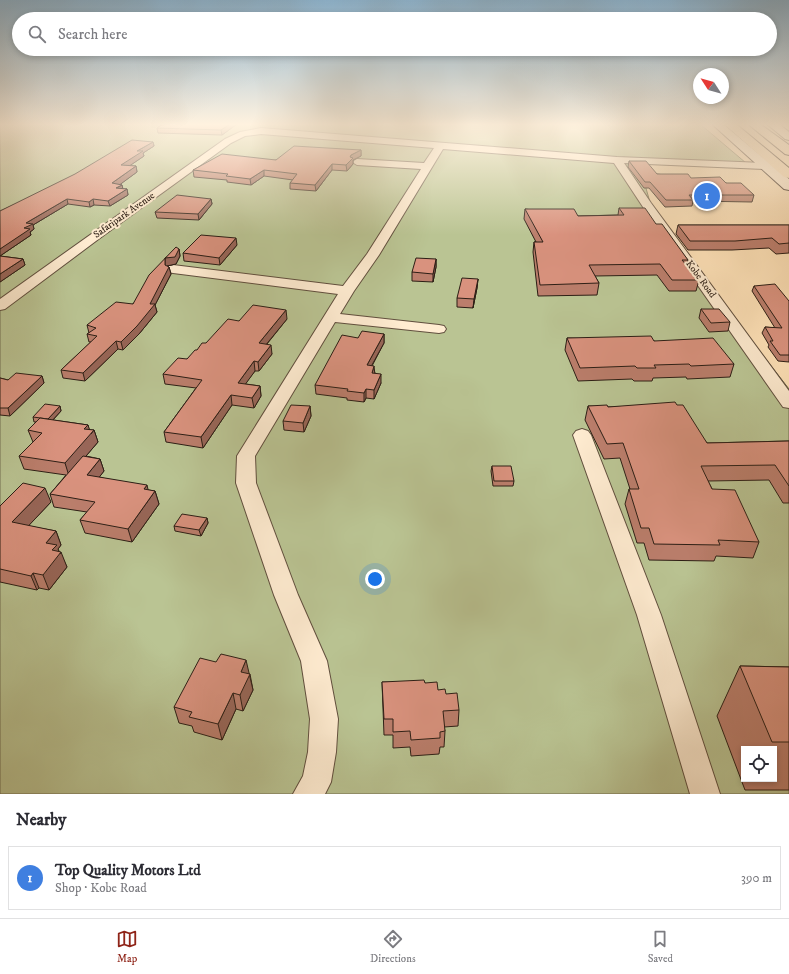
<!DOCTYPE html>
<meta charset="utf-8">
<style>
body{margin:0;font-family:"IM FELL DW Pica",serif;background:#f2f2f3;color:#2b2b33}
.controls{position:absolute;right:12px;bottom:12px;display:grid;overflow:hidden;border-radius:0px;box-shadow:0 2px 6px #0003}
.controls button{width:36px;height:36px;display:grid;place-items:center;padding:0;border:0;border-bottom:1px solid #e1e1e2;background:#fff;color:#2b2b33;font:20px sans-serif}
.compass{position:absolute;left:693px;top:68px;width:36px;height:36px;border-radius:50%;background:#fff;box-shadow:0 2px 6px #0003;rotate:306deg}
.you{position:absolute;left:375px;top:579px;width:14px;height:14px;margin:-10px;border:3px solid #fff;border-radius:50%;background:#1a73e8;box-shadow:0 0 0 6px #1a73e833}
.badge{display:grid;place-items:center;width:26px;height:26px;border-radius:50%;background:#8f2418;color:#fff;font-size:13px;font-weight:700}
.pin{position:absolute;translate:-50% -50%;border:2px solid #fff;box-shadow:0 1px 4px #0006}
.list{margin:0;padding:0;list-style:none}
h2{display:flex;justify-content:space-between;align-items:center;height:52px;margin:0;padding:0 16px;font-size:17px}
h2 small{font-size:13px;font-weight:400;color:#7c7c81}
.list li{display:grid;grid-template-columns:26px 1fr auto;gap:12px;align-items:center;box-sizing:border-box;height:64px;margin:0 8px 8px;padding:0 8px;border:1px solid #e1e1e2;border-radius:0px}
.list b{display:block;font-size:15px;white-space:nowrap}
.list p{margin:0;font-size:13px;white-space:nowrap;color:#7c7c81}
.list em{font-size:13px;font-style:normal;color:#7c7c81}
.icon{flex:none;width:22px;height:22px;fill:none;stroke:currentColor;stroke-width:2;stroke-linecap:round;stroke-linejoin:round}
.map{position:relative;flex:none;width:789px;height:794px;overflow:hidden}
.search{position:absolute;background:#fff;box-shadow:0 2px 6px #0003;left:12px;right:12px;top:12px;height:44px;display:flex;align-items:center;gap:10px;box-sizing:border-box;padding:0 14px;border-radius:22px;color:#7c7c81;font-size:15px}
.sheet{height:124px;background:#fff}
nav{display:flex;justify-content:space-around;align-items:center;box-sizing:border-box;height:56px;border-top:1px solid #e1e1e2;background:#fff;font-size:11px;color:#7c7c81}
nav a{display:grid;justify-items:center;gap:2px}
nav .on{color:#8f2418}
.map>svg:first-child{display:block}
</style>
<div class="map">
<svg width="789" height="794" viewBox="0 0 789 794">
<rect width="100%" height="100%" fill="#ffe2b8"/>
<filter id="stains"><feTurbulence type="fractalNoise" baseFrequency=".005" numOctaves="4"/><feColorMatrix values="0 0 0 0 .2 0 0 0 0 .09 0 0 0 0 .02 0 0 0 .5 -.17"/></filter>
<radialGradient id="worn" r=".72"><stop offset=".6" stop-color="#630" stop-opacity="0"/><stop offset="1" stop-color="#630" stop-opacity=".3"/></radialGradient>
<path fill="#bac493" stroke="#737154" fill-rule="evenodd" d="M0,124H700L746,163L638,160L653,213L789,389V794H0ZM744,749H774V779H744Z"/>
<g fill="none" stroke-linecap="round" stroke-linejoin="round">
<defs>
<g id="minor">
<polygon points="261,128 617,157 766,163 771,166 766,169 624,163 651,203 789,391 789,408 783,407 643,207 614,163 443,149 379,255 354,291 340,314 439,325 444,326 446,329 444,332 439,333 335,322 255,456 256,483 298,595 327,661 338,719 336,752 331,782 325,794 293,794 303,776 308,752 310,719 301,661 274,595 236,483 237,456 338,294 173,273 168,272 167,269 168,266 173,265 343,286 367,254 421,169 357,165 352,162 357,159 424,163 434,148 261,134 245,136 231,143 100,238 5,309 0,310 0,299 225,139 240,132"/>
<polygon points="582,429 588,431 591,435 661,615 720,794 690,794 637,615 573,435 576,431"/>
</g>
<g id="secondary">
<polygon points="712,124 723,124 789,179 789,190 784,189"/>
<polygon points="767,124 779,124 789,132 789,140 785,139"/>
</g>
<g id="trunk">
<polygon points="724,124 736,124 789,168 789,178 784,177"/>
<polygon points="748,124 760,124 789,145 789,155 785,154"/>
</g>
</defs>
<use href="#minor" stroke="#614f3e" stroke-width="2"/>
<use href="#secondary" stroke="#2c1e15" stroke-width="2"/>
<use href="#trunk" stroke="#2c1e15" stroke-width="2"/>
<use href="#minor" fill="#ffecd1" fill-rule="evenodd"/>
<use href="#secondary" fill="#ffecd1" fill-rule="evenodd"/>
<use href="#trunk" fill="#ffe2b8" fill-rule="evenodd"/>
</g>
<g fill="#bb7e6c" stroke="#2c1e15" fill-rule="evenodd">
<polygon points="237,124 222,135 158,133 157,128"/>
<polygon points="153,142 154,146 143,153 144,156 129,166 136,166 137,172 120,184 122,185 123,189 127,189 128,195 110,206 94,205 90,207 68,204 33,225 34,229 30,232 31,235 0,256 23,259 25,265 0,282 0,211"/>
<polygon points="361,150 361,156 353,160 353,164 347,171 332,170 316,191 290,189 290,183 293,180 264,176 251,185 227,182 227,180 194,177 193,170 276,160"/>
<polygon points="629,161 657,174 726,183 754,195 752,202 693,201 692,206 665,207 649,188 644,188 628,167"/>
<polygon points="211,199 212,204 199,220 157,218 155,212"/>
<polygon points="619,208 656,224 688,260 687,265 699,280 696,291 669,291 657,275 595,276 599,283 597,295 538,296 533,252 534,242 536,242 524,219 525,209 578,216 618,215"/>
<polygon points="678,225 789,225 789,253 776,254 769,248 732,250 688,250 676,234"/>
<polygon points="237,245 220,265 184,261 183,253"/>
<polygon points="179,249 180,256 176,264 167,266 169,267 171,274 155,305 157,312 139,334 123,350 118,349 85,381 63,378 61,370 91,342 89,342 87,334 89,333 87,325 133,304"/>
<polygon points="436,259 436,267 433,282 412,281 412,272"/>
<polygon points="478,279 477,288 473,308 457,307 457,298"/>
<polygon points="754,286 789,301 789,362 778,361 768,347 769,345 762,333 765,327 775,328 752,291"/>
<polygon points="701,309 730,322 728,331 709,332 699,318"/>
<polygon points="287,319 267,344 272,354 259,371 255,371 245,384 260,386 261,396 254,408 232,405 203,448 166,442 164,432 196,388 165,384 163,374 187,359 197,350 239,321"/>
<polygon points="384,334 384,343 372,366 375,373 381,383 374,399 366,398 364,402 347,400 347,398 316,394 315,385 358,338"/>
<polygon points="567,338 654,341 734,364 730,377 687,379 686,377 653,378 652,381 634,381 632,379 578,381 565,350"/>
<polygon points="42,376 44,383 10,416 0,415 0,378 8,380"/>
<polygon points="677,405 707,443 789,441 789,503 783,503 769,480 708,481 712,489 759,542 753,558 716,556 714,561 649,560 644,543 637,543 625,504 629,489 630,489 620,458 604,459 585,420 588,406 608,407"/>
<polygon points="60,406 61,411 53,420 88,425 89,430 94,430 98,442 86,456 100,459 104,471 99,477 148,490 155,491 159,504 132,542 85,533 80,520 87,512 54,507 50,494 66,475 24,469 19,456 33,442 28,430 37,422 34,422 33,417"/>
<polygon points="310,406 311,416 304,432 284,430 283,421"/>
<polygon points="492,466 514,481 513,486 493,486 491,471"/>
<polygon points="51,502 28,526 56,531 61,545 58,549 67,567 49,590 39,588 37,590 0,582 0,506"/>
<polygon points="207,518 208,523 201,536 175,531 174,526"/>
<path d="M740,666L789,667V790H745L717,716ZM744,749H774V779H744Z"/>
<polygon points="249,674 250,674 253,690 243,711 236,709 222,740 194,732 192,726 179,723 174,707"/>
<polygon points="382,682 425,683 438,690 459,710 458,726 444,727 445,731 444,747 440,747 439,754 411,756 410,747 393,748 393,735 384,735"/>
</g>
<g fill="#986658" stroke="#2c1e15">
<polygon points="230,124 237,124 222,135 221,130"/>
<polygon points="153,142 154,146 143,153 144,156 122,171 121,165 137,151"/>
<polygon points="361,150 361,156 353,160 353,164 347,171 346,165 351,155"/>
<polygon points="332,164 332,170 316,191 315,185"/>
<polygon points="136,166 137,172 114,189 112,183"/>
<polygon points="264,170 264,176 251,185 250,179"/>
<polygon points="122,185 123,190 116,188"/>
<polygon points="127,189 128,195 110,206 108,201"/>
<polygon points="67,199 68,204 33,225 34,229 30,232 31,235 0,256 0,249 24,228 26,223"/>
<polygon points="93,199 94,205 90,207 89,202"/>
<polygon points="211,199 212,204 199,220 198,214"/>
<polygon points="236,238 237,245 220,265 219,258"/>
<polygon points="179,249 180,256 176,264 167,266 169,267 171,274 155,305 157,312 139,334 123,350 121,342 150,304 165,265 165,258"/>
<polygon points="23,259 25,265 0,282 0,274"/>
<polygon points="436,259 436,267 433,282 433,274"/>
<polygon points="478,279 477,288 473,308 474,299"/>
<polygon points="286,310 287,319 260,352 259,343"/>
<polygon points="384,334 384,343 367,374 367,365"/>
<polygon points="116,341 118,349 85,381 83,373"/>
<polygon points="271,345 272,354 259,371 258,362"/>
<polygon points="254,361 255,371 239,393 238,383"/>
<polygon points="374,366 375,375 372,373"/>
<polygon points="381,374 381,383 374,399 374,390"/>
<polygon points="42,376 44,383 10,416 8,408"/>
<polygon points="260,386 261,396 254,408 252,398"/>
<polygon points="366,389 366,398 364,402 364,393"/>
<polygon points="231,395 232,405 203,448 201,437"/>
<polygon points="60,406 61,411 49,424 48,419"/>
<polygon points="310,406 311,416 304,432 303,423"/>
<polygon points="88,425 91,434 94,430 98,442 69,476 65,463 84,429"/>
<polygon points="100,459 104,471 91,488 87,475"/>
<polygon points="147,485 150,498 144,489"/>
<polygon points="45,488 51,502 18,537 12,522"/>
<polygon points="155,491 159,504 132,542 128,529"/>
<polygon points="207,518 208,523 201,536 199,530"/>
<polygon points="56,531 61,545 58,549 60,554 61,552 67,567 49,590 43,575 46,543"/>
<polygon points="33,573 39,588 37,590 31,576"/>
<polygon points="246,660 253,690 243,711 240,695 241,672"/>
<polygon points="233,693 236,709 222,740 218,724"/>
</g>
<g fill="#d9927e" stroke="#2c1e15">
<polygon points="163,124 230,124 221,130 157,128"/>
<polygon points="132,140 153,142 137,151 143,151 121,165 136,166 112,183 122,185 116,188 127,189 108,201 93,199 89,202 67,199 26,223 33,224 24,228 30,229 0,249 0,211 75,174"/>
<polygon points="294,146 361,150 351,155 350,157 353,158 346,165 332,164 315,185 290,183 297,174 264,170 250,179 226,176 228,174 193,170 222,154 276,160"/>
<polygon points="629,161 646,161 657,174 688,174 691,178 720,177 726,183 741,183 754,195 689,195 693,200 666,200 650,182 645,182"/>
<polygon points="177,195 211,199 198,214 155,212"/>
<polygon points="619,208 645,208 656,224 662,224 688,260 682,260 699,280 672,280 660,264 589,265 599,283 540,285 534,242 543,242 525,209 574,209 578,216 624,215"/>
<polygon points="678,225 789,225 789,243 779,244 772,238 735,241 690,241"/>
<polygon points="201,235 236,238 219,258 183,253"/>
<polygon points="176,247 179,249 175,257 165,258 165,265 169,267 150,304 155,304 137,326 121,342 116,341 83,373 61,370 97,336 87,334 96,328 87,325 116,302 133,304 149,275"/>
<polygon points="0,256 23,259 0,274"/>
<polygon points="416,258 436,259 433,274 412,272"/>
<polygon points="462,278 478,279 474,299 457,298"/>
<polygon points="775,284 789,301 789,355 780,355 770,341 773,341 765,327 782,328 754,286"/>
<polygon points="253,305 286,310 259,343 271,345 258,362 254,361 238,383 260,386 252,398 231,395 201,437 164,432 202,380 163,374 178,358 187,359 195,350 197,350 202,343 206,343 228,319 239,321"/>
<polygon points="701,309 719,309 730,322 711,323"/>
<polygon points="362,331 384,334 367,365 374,366 372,373 381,374 374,390 366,389 364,393 347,391 348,389 315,385 342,335 358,338"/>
<polygon points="651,336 654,341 713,338 734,364 691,366 689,364 654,365 656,368 637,368 635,366 580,368 567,338"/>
<polygon points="16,373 42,376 8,408 0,408 0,378 8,380"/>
<polygon points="675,402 677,405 683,405 707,443 789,441 789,486 775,465 701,466 712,489 735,490 759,542 718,540 720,545 654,544 649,528 641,528 629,489 639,489 623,443 607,444 588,406 607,405 608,407"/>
<polygon points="45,404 60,406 48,419 33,417"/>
<polygon points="291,405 310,406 303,423 283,421"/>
<polygon points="40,418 88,425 84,429 94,430 65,463 19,456 42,433 28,430"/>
<polygon points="83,456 100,459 87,475 147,485 144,489 155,491 128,529 80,520 95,502 50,494"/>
<polygon points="492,466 511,466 514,481 494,481"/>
<polygon points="23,483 45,488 12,522 56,531 46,543 57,545 52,550 61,552 43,575 33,573 31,576 0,569 0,506"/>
<polygon points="182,514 207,518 199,530 174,526"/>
<polygon points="221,654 246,660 241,672 250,674 240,695 233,693 218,724 189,717 192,712 174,707 200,658 216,662"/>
<polygon points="740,666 789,667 789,742 772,742"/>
<polygon points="424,680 425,683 437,682 438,690 445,689 446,694 457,693 459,710 443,711 445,731 440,732 440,738 411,740 410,731 393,732 393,719 384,719 382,682"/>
</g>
<linearGradient id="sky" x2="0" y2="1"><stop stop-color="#8db7d5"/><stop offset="0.53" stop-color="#fff2df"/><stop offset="1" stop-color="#fff2df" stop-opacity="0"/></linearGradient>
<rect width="789" height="235" fill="url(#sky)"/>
<g text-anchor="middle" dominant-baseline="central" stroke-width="4" stroke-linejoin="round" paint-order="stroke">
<g font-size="10" fill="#2c1e15" stroke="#ffecd1">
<text transform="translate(124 215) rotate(-35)">Safaripark Avenue</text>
<text transform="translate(701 279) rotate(54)">Kobe Road</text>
</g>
</g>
<rect width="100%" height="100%" filter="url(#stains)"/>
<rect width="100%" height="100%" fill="url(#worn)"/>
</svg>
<div class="controls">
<button><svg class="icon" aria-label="locate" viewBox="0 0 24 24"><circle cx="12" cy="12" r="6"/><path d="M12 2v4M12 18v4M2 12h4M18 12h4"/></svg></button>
</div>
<svg class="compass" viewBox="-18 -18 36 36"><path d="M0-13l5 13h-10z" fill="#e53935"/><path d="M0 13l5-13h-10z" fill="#7c7c81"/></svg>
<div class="you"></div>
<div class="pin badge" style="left:707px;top:196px;background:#3f7fe0">1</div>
<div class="search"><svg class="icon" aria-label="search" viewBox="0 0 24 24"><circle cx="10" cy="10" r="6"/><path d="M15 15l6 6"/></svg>Search here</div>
</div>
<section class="sheet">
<h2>Nearby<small></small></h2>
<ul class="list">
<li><span class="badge" style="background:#3f7fe0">1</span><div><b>Top Quality Motors Ltd</b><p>Shop · Kobe Road</p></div><em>390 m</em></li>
</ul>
</section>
<nav>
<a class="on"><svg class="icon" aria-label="map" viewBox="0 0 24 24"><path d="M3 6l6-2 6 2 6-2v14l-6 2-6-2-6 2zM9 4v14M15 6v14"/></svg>Map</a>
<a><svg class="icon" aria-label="directions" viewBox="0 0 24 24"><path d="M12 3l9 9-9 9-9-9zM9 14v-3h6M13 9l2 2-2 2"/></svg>Directions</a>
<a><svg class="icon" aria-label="saved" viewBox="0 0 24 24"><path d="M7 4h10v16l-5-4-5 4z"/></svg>Saved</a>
</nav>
